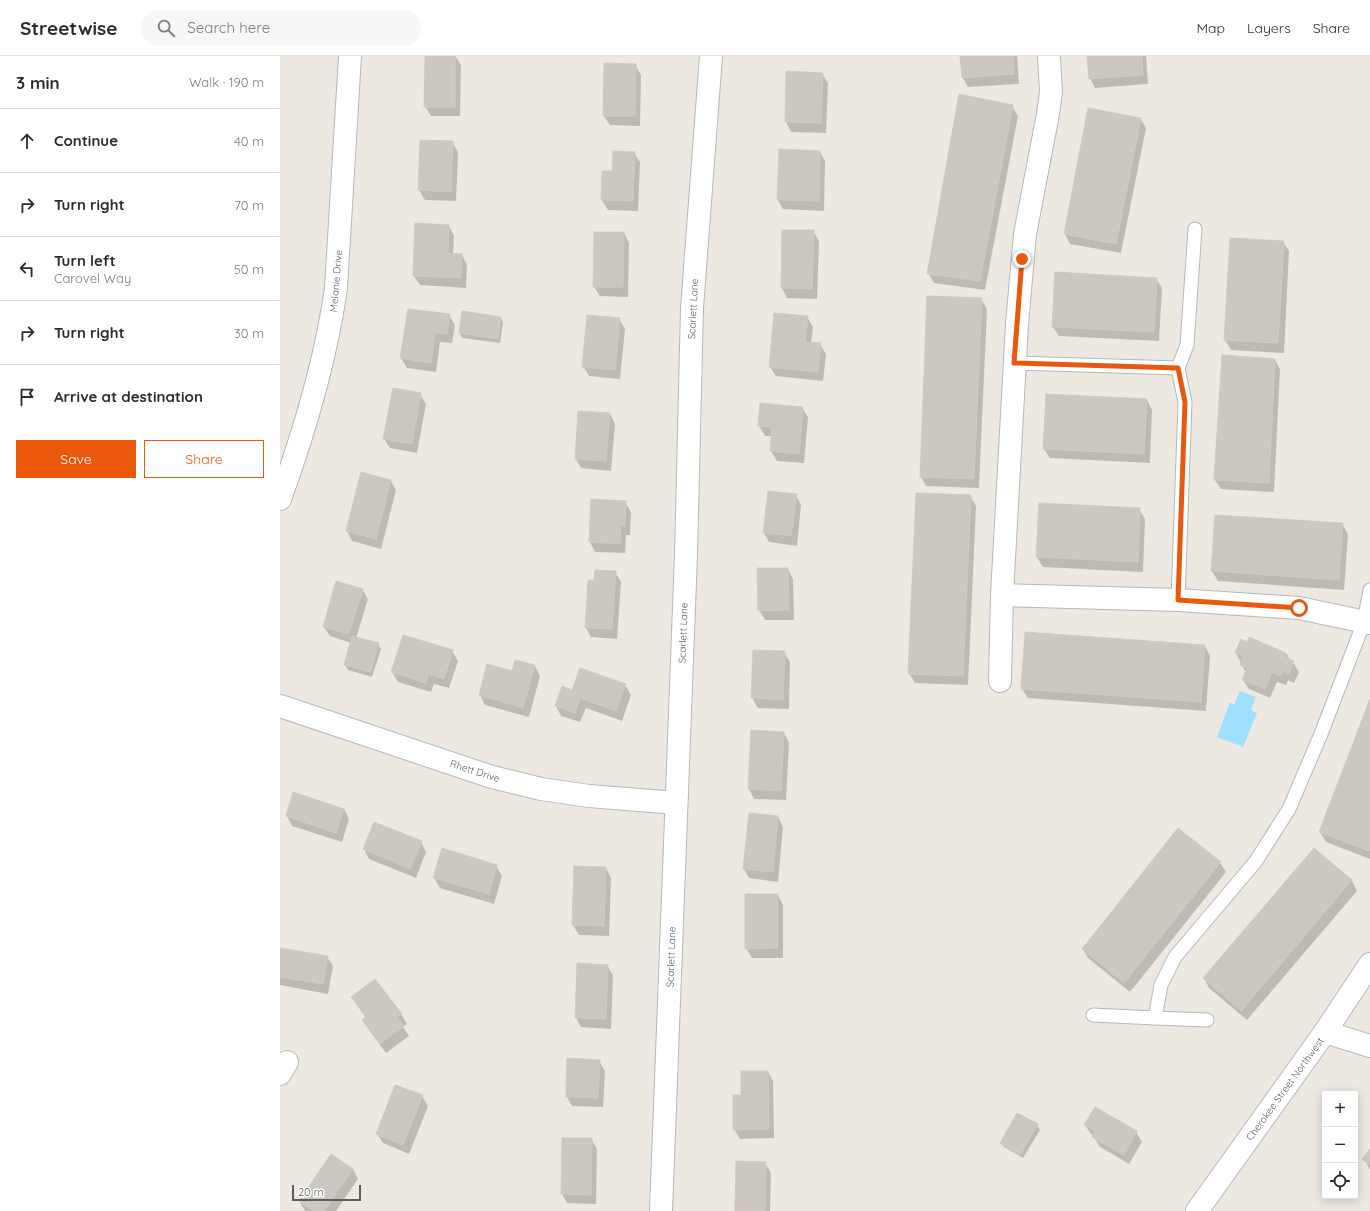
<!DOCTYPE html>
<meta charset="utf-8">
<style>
body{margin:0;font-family:Quicksand,sans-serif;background:#f7f7f7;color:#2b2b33}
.controls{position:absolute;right:12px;bottom:12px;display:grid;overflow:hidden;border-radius:0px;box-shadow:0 2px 10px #0003}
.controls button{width:36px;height:36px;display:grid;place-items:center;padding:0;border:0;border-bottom:1px solid #e1e1e2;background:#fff;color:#2b2b33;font:20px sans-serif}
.scale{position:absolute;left:12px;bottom:10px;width:69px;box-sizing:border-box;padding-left:4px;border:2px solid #595e63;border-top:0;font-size:11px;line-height:14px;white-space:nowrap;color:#595e63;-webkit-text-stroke:3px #fff;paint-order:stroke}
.stop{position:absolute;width:12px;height:12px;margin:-9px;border:3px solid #ea580c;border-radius:50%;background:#fff}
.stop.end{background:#ea580c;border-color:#fff;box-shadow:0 1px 4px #0008}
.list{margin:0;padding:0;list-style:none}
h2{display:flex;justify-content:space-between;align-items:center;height:52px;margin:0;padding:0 16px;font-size:17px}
h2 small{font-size:13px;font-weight:400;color:#7c7c81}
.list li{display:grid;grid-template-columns:26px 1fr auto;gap:12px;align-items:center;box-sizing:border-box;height:64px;padding:0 16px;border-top:1px solid #e1e1e2}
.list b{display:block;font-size:15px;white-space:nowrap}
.list p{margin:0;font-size:13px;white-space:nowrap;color:#7c7c81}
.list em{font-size:13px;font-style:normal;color:#7c7c81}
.actions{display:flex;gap:8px;padding:12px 16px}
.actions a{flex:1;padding:9px 0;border:1px solid #ea580c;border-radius:0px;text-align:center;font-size:14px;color:#ea580c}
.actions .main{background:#ea580c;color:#fff}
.icon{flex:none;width:22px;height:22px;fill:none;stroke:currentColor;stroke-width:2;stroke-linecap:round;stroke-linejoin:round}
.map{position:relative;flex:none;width:1090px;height:1155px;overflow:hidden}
header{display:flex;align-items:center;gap:24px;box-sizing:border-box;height:56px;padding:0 20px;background:#fff;border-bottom:1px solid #e1e1e2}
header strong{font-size:19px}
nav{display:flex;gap:22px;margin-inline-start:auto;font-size:14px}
.search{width:280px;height:36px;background:#f7f7f7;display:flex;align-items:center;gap:10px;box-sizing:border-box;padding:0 14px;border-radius:22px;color:#7c7c81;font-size:15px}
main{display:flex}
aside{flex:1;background:#fff}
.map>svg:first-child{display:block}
</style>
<header>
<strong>Streetwise</strong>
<div class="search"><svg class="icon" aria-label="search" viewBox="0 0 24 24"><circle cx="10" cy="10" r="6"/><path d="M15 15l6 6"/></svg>Search here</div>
<nav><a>Map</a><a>Layers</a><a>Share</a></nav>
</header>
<main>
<aside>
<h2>3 min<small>Walk · 190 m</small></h2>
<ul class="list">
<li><svg class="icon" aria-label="ahead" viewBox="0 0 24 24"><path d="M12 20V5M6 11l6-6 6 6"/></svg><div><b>Continue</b></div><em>40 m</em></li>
<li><svg class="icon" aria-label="right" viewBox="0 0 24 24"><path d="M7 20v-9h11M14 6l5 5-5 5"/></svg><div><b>Turn right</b></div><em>70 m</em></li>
<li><svg class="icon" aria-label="left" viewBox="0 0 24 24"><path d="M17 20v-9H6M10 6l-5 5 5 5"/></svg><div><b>Turn left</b><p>Carovel Way</p></div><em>50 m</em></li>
<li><svg class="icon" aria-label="right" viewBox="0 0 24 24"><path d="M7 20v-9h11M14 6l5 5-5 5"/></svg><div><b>Turn right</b></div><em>30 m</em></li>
<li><svg class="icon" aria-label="arrive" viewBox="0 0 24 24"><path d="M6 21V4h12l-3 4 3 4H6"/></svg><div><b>Arrive at destination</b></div></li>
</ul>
<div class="actions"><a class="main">Save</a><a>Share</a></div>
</aside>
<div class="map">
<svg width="1090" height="1155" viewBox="0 0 1090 1155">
<rect width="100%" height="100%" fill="#ede9e1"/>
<polygon fill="#9fdfff" points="960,635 976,641 971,654 977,657 963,691 937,681 950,646 954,649"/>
<g fill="#0003">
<polygon points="146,0 175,0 181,9 180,60 151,60 145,50"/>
<polygon points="681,0 737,0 739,28 688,31 683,22"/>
<polygon points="808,0 866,0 868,28 815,32 810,22"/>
<polygon points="355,9 361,19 360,70 330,69 324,60"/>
<polygon points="542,18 548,27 546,77 511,76 506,66"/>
<polygon points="732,50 738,60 705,234 654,227 648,217"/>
<polygon points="860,62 866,72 841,197 790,188 785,178"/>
<polygon points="141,85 172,86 178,96 176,145 145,144 139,134"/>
<polygon points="540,96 545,105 544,155 503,153 498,144"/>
<polygon points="354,97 360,106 358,155 328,154 322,144 323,116 333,116"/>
<polygon points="169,170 174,180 173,199 182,199 187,209 186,232 140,229 134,220"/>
<polygon points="503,175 533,175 539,185 537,243 507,242 502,232"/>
<polygon points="344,177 349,187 348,241 320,240 314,231"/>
<polygon points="1003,186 1009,195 1004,297 951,294 945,284"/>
<polygon points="876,223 882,232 879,285 779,280 773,271"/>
<polygon points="701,243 707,253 699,432 646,430 641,421"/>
<polygon points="183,256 221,262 223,266 220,287 182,282 180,277"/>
<polygon points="169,259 175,269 172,287 160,286 156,316 127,312 121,302"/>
<polygon points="527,261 533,271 531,288 540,288 546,298 543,325 496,320 490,311"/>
<polygon points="339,263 345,273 340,323 309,320 303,310"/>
<polygon points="995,304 1000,313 994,436 941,433 935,424"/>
<polygon points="140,338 146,348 137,397 110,392 104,383"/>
<polygon points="867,344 872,354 870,407 770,402 764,393"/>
<polygon points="522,352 528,361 524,407 497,405 491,395 493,380 485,380 479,370"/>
<polygon points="330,358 335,368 331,415 301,412 296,403"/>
<polygon points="82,417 111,425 116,434 101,493 72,485 67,475"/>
<polygon points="516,439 521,449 517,490 489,486 484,477"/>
<polygon points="690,440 696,450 688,629 635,627 629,617"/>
<polygon points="312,444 345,446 351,456 350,479 346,479 345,497 315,496 310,486"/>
<polygon points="760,448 859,453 865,463 863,516 763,511 757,501"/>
<polygon points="936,460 1062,468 1068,478 1064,534 938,525 932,515"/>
<polygon points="508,513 513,523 514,564 485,564 479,554"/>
<polygon points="335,516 341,526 337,583 311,581 306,572 315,525"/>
<polygon points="82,533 88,543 76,582 98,588 101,593 92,621 68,614 65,609 71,587 50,580 44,571"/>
<polygon points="925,590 930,600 926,655 748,642 742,633"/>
<polygon points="172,595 178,605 169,632 154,628 151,636 118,626 112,616"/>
<polygon points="474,595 504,596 510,606 509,653 478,652 472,642"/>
<polygon points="956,597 1006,597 1010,604 1013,606 1019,616 1014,627 1008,624 1006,629 997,626 990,642 969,633 963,624 966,617"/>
<polygon points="255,610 260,620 249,661 205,649 200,639 233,616"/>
<polygon points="345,629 351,639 342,665 306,652 300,666 281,660 276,650 292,635"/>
<polygon points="1090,646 1090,803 1046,786 1040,776"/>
<polygon points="504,677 509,687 506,744 474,743 469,733"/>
<polygon points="64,753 69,763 62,786 12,770 7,760"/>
<polygon points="498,761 503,771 498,826 469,822 464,813"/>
<polygon points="95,767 141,786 146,796 136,822 89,803 84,793"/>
<polygon points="1034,793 1072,825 1077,835 967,964 929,932 924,922"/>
<polygon points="940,807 946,816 850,936 808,902 803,893"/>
<polygon points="216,810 222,820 214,848 160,832 154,822"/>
<polygon points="295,811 326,812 331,822 329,880 299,879 293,869"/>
<polygon points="498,839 503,849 503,902 472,902 466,892"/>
<polygon points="0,893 47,901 53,910 48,938 0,929"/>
<polygon points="327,910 333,919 331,973 301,971 296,962"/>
<polygon points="72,941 121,958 127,968 123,971 129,980 106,997 89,974 83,965 86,962"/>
<polygon points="319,1005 325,1015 323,1051 292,1050 287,1041"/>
<polygon points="488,1016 493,1025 494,1082 460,1083 454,1073 462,1040"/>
<polygon points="142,1040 148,1050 129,1098 103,1087 97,1078"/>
<polygon points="757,1069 760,1074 743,1102 724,1091 721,1087"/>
<polygon points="805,1069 856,1076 862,1086 849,1108 819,1090 814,1080 811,1078"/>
<polygon points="311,1083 317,1093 316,1148 287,1147 282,1138"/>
<polygon points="1090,1095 1090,1114 1084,1103"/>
<polygon points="485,1107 491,1117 490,1155 456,1155"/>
<polygon points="73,1113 78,1123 56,1155 25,1155 20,1146"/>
</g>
<g fill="#cdc7c2" stroke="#d2cabf">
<polygon points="145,0 175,0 175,51 144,51"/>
<polygon points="680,0 733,0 734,18 682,22"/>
<polygon points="807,0 862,0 863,19 809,23"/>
<polygon points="324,7 356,8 355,60 323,60"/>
<polygon points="506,15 543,17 541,67 505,66"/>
<polygon points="679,38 733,49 700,225 647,218"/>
<polygon points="808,52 861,62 836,188 784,178"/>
<polygon points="140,84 173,85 171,136 138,134"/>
<polygon points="499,93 540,95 539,145 497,144"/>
<polygon points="333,95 355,96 353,145 321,144 322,115 332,115"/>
<polygon points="135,167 169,169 168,197 182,198 181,222 133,220"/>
<polygon points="502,174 534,174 532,233 501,232"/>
<polygon points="314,176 344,176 343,231 313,231"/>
<polygon points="950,182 1004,185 998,287 944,284"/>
<polygon points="775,216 877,222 874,276 772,271"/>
<polygon points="647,240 702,242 694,423 640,421"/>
<polygon points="128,253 170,258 167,278 155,277 151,307 120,302"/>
<polygon points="182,255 221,261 218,283 179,277"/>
<polygon points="494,257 528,260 525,286 541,287 538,316 489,311"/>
<polygon points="307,259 340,262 335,314 302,311"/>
<polygon points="942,299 995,303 989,427 934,424"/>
<polygon points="113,332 141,337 132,388 103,383"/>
<polygon points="766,338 867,343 864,398 763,393"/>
<polygon points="480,347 523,351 519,398 490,395 492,371 478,370"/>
<polygon points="298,355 330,357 326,405 295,403"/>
<polygon points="81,416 111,424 96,483 66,475"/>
<polygon points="488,435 517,438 511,480 483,477"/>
<polygon points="636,437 691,439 683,620 628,618"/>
<polygon points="311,443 346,445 345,470 341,469 340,488 309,486"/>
<polygon points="759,447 860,452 858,506 756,501"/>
<polygon points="935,459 1063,467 1059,524 931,515"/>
<polygon points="477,512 508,512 509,554 478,555"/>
<polygon points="315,514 336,515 332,573 305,572 308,524 314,524"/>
<polygon points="56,525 83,533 69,578 43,571"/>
<polygon points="745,576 925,589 921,646 741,633"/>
<polygon points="123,579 173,594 164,623 149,618 146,627 111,616"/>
<polygon points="72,580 99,587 90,616 64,609"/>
<polygon points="969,581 1006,597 1005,601 1014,605 1009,618 1003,615 1000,620 992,616 985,633 962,624 967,612 960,609 963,600 955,597 961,583 967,586"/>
<polygon points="473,594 505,595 503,644 471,642"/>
<polygon points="235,604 255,609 243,652 199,639 207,608 232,615"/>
<polygon points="300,612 346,628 336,655 300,642 295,657 275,650 282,630 292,634"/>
<polygon points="1090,643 1090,792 1089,795 1039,776"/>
<polygon points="471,674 504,676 501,735 468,733"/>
<polygon points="13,736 64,753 56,777 6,760"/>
<polygon points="469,757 498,760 493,816 463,813"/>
<polygon points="94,766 142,785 130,813 83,793"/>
<polygon points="898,772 941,806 844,927 802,893"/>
<polygon points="162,792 217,809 209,838 153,822"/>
<polygon points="1034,792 1072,824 961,955 923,922"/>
<polygon points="294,810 326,811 324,870 292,869"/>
<polygon points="465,838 498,838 498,892 465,893"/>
<polygon points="0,892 48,900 43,928 0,921"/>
<polygon points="297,907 328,909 326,963 295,962"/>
<polygon points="95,923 122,958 117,961 124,970 100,988 82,964 86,961 71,941"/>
<polygon points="287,1002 320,1004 318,1042 286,1041"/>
<polygon points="461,1015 488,1015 489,1073 453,1074 453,1039 461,1039"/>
<polygon points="115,1029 143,1039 123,1089 96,1078"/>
<polygon points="815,1051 857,1075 844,1099 812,1081 816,1075 804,1069"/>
<polygon points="737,1057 758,1068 740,1099 720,1087"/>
<polygon points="282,1082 312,1082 311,1139 281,1138"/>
<polygon points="1090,1093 1090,1109 1082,1103"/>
<polygon points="51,1098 73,1113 44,1155 33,1155 19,1145"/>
<polygon points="456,1105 486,1106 485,1155 455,1155"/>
</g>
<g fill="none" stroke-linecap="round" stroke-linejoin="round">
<defs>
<g id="service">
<polyline points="734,307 898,312"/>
<polyline points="898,544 905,346 898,312 907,289 915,173"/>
<polyline points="813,959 875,962"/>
<polyline points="927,964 875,962 881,929 895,901 976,805 1009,753 1041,678 1084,566 1090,534"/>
</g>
<g id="minor">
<path d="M0,443C25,374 46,304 56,232L70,0"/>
<polyline points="722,539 898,544 1019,552 1090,567"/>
<polyline points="720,625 722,539 737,268 745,178 768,58 771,36 769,0"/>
<polyline points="0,650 212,721 261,733 309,740 396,747"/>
<polyline points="1045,976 1090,990"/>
<polyline points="0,1018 7,1006"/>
<polyline points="381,1155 406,499 412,252 431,0"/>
</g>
<polyline id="secondary" points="917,1155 1045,976 1090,908"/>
</defs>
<use href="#service" stroke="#b4b8bc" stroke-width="15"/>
<use href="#minor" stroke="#b4b8bc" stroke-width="24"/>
<use href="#secondary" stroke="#b5b9be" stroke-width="24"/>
<use href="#service" stroke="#fff" stroke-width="13"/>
<use href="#minor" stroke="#fff" stroke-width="22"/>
<use href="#secondary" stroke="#fff" stroke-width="22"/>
</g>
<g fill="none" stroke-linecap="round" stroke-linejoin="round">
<polyline stroke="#ea580c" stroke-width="5" points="742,203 734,307 898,312 905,346 898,544 1019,552"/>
</g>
<g text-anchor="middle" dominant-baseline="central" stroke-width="3" stroke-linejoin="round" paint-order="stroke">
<g font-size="10" fill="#595e63" stroke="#fff">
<text transform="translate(56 225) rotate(-85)">Melanie Drive</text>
<text transform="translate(413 253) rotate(-87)">Scarlett Lane</text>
<text transform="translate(403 577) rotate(-88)">Scarlett Lane</text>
<text transform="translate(195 715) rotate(18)">Rhett Drive</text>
<text transform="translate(391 901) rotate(-88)">Scarlett Lane</text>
<text transform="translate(1005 1033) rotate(-54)">Cherokee Street Northwest</text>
</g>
</g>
</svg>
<div class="controls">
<button>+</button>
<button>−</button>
<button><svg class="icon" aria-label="locate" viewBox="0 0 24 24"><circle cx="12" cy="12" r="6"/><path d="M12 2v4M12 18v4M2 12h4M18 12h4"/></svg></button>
</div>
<div class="scale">20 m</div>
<div class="stop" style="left:1019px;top:552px"></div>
<div class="stop end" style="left:742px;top:203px"></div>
</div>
</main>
